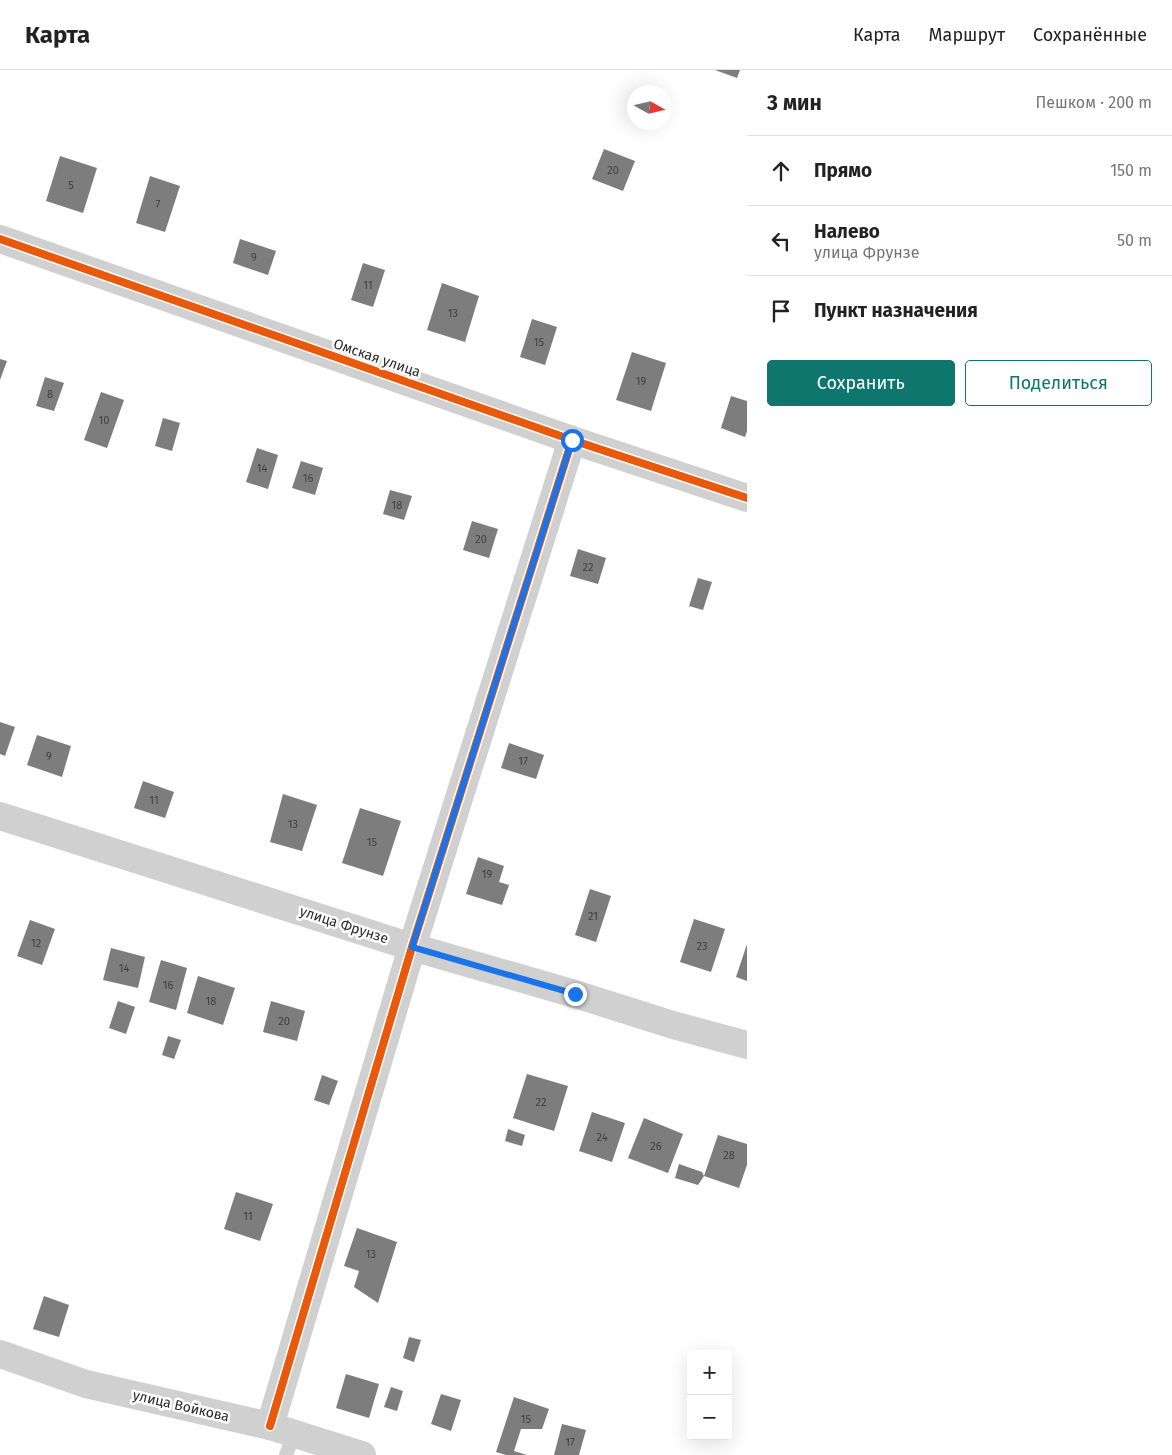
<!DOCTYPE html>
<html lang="ru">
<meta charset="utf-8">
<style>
body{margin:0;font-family:"Fira Sans",sans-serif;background:#f6f6f6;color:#222}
.controls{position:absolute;right:15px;bottom:15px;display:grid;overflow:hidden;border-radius:5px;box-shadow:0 5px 20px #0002}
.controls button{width:45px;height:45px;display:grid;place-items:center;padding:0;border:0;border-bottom:1px solid #e0e0e0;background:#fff;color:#222;font:25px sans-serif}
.compass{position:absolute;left:627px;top:15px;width:45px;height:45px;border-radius:50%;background:#fff;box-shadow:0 5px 20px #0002;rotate:98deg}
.stop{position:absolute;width:15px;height:15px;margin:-11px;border:4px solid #1a73e8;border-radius:50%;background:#fff}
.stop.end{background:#1a73e8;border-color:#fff;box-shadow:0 1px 5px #0008}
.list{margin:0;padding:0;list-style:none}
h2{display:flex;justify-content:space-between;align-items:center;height:65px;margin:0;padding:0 20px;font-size:21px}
h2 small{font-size:16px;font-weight:400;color:#767676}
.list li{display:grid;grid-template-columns:32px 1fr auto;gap:15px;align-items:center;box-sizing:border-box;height:70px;padding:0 20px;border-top:1px solid #e0e0e0}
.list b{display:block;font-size:19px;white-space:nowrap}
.list p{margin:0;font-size:16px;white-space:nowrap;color:#767676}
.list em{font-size:16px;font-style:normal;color:#767676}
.actions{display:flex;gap:10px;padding:15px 20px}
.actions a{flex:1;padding:11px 0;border:1px solid #0f766e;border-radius:5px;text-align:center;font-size:18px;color:#0f766e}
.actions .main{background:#0f766e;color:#fff}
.icon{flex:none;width:28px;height:28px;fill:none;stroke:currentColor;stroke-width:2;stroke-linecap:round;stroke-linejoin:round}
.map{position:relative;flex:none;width:747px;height:1385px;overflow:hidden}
header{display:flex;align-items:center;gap:30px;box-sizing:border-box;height:70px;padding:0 25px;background:#fff;border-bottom:1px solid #e0e0e0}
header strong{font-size:24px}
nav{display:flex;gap:28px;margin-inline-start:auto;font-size:18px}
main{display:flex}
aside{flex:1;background:#fff}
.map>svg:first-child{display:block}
</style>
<header>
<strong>Карта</strong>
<nav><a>Карта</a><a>Маршрут</a><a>Сохранённые</a></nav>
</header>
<main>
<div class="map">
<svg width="747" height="1385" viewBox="0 0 747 1385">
<rect width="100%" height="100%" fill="#fff"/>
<g fill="#7d7d7d">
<polygon points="715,0 740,0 737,8"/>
<polygon points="604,79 635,91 623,121 592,109"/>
<polygon points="60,86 97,98 83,143 46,131"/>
<polygon points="150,106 180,116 165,162 136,153"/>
<polygon points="240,169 276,181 268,205 233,193"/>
<polygon points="363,193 385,200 373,237 351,230"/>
<polygon points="442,213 479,226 465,272 427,260"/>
<polygon points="532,249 557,257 545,295 520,287"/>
<polygon points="632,282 666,293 651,341 616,330"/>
<polygon points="0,289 7,291 0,310"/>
<polygon points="45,307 64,313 54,341 36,336"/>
<polygon points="101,322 124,330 107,378 84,370"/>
<polygon points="731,326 747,331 747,361 745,367 721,358"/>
<polygon points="163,348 180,353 172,381 155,376"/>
<polygon points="257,378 278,385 268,419 246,412"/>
<polygon points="301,391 323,398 315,425 292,418"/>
<polygon points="390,420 412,426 404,450 383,444"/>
<polygon points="472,451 498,459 489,488 463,480"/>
<polygon points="578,479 606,488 598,514 570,506"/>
<polygon points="698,508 712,512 703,540 689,536"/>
<polygon points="0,652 15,657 5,686 0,684"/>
<polygon points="37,665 71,676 62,707 27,695"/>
<polygon points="509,673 544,685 536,709 501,698"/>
<polygon points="143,711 174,722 165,748 134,738"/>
<polygon points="283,724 317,735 302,781 270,772"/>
<polygon points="360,738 401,751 383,806 342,793"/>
<polygon points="478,787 504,796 499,812 509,815 502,835 466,824"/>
<polygon points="590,819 611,826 596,872 575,865"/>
<polygon points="694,849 725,859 711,902 680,892"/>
<polygon points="30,850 55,859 42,895 17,886"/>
<polygon points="747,874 747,911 736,907"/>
<polygon points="111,878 145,887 138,918 103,910"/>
<polygon points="161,890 187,898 176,940 149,932"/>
<polygon points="198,906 235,918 223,955 187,943"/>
<polygon points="118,931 135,937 126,964 109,958"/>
<polygon points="271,931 305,941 297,971 263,962"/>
<polygon points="168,966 181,970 174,989 162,985"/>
<polygon points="527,1004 568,1016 554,1061 513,1048"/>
<polygon points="322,1005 338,1011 329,1035 314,1030"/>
<polygon points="592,1042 625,1053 612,1092 579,1081"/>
<polygon points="644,1048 683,1064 668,1103 628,1088"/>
<polygon points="508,1059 525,1065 522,1076 505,1071"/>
<polygon points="718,1065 747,1074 747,1095 739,1118 704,1106"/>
<polygon points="679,1094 702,1102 704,1106 698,1115 675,1108"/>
<polygon points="236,1122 273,1134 260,1171 224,1159"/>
<polygon points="357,1158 397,1172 378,1233 354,1217 359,1201 344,1196"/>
<polygon points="44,1226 69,1235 59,1267 33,1259"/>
<polygon points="409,1267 421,1270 414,1292 403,1288"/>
<polygon points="346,1304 379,1314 369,1348 336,1338"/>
<polygon points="391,1317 403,1321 397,1341 384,1337"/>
<polygon points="441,1324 461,1330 451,1361 431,1354"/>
<polygon points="514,1327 549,1339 542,1359 521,1359 514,1381 527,1385 506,1385 496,1382"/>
<polygon points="562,1354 586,1360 579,1385 554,1385"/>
</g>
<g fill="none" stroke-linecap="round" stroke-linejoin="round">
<polyline stroke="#d0d0d0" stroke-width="14" points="286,1385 294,1364"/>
<g stroke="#d0d0d0" stroke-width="28">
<polyline points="0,169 572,370 747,428"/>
<polyline points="0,746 412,877 575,924 673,955 747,975"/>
<polyline points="0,1284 86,1314 270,1356 362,1385"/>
<polyline points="270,1356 412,877 572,370"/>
</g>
<defs>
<g id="cycleway">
<polyline points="0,169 572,370 747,428"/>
<polyline points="270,1356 412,877 572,370"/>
</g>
</defs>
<use href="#cycleway" stroke="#fff" stroke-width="11"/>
<use href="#cycleway" stroke="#e8590c" stroke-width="8"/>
</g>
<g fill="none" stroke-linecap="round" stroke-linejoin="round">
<polyline stroke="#1a73e8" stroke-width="6" points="572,370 412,877 575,924"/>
</g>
<g text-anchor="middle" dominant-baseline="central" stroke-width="5" stroke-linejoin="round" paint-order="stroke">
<g font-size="11" fill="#404040">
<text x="613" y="100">20</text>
<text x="71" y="115">5</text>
<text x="158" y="134">7</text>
<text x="254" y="187">9</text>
<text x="368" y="215">11</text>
<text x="453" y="243">13</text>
<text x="539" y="272">15</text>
<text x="641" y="311">19</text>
<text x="50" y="324">8</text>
<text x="104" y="350">10</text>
<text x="262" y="398">14</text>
<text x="308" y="408">16</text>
<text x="397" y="435">18</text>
<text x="481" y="469">20</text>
<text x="588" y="497">22</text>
<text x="49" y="686">9</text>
<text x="523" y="691">17</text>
<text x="154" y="730">11</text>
<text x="293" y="754">13</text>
<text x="372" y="772">15</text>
<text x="487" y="804">19</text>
<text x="593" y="846">21</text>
<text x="36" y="873">12</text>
<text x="702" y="876">23</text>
<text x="124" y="898">14</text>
<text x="168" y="915">16</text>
<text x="211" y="931">18</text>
<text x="284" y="951">20</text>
<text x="541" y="1032">22</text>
<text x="602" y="1067">24</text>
<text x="656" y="1076">26</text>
<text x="729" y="1085">28</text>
<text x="248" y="1146">11</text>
<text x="371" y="1184">13</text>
<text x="526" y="1349">15</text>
<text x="570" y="1372">17</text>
</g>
<g font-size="14" fill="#2b2b2b" stroke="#fff">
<text transform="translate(377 288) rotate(19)">Омская улица</text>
<text transform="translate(344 855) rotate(18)">улица Фрунзе</text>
<text transform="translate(181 1336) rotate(13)">улица Войкова</text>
</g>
</g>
</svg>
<div class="controls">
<button>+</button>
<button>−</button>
</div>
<svg class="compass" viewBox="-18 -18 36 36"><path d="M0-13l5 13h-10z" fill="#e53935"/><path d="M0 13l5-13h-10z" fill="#767676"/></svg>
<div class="stop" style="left:572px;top:370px"></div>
<div class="stop end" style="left:575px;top:924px"></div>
</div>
<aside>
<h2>3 мин<small>Пешком · 200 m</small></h2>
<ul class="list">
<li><svg class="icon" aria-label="ahead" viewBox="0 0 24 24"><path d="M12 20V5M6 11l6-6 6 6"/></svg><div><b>Прямо</b></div><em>150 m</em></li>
<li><svg class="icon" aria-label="left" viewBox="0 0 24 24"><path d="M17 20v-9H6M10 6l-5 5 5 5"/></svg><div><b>Налево</b><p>улица Фрунзе</p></div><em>50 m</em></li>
<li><svg class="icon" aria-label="arrive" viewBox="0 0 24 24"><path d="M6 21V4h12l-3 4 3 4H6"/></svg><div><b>Пункт назначения</b></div></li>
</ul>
<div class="actions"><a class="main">Сохранить</a><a>Поделиться</a></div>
</aside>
</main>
